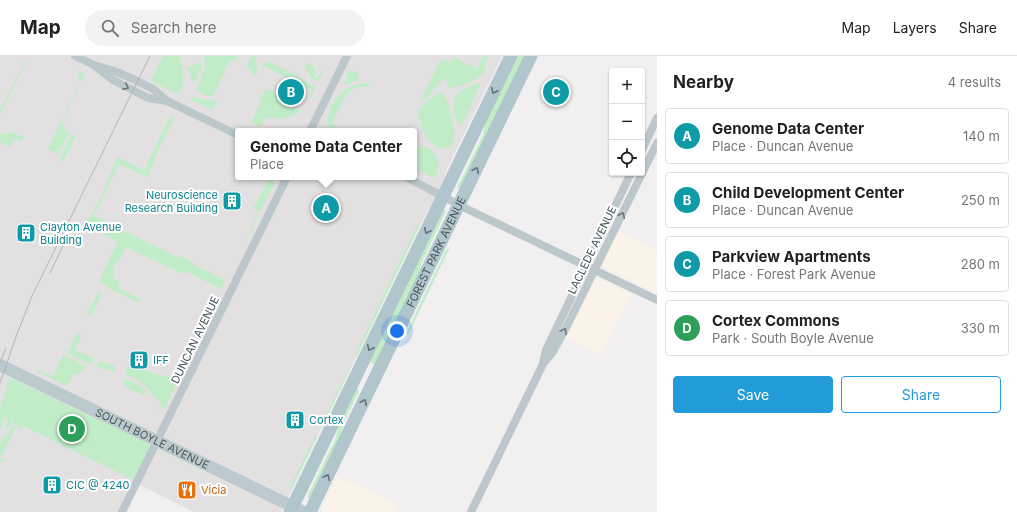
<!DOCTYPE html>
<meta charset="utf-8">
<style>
body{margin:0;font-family:Inter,sans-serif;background:#f2f2f2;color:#222}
.controls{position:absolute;right:12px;top:12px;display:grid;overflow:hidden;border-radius:4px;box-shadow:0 1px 3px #0004}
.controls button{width:36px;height:36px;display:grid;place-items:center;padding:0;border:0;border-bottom:1px solid #e0e0e0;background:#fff;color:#222;font:20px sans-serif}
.you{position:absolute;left:397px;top:275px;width:14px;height:14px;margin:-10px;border:3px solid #fff;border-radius:50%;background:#1a73e8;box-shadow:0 0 0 6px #1a73e833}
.badge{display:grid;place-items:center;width:26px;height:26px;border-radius:50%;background:#239bd8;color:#fff;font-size:13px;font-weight:700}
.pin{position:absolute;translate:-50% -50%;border:2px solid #fff;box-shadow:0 1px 4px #0006}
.popup{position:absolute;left:235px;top:72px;width:182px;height:52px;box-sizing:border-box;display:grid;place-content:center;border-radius:4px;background:#fff;filter:drop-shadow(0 1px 3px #0005);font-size:13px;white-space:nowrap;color:#767676}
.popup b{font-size:15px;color:#222}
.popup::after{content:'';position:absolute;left:50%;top:100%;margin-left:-8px;border:8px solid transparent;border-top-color:#fff}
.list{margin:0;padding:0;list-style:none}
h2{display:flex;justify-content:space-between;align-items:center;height:52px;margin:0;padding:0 16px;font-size:17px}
h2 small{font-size:13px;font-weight:400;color:#767676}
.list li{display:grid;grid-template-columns:26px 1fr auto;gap:12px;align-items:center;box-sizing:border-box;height:56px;margin:0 8px 8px;padding:0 8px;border:1px solid #e0e0e0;border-radius:4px}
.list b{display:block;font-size:15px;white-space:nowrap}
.list p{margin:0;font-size:13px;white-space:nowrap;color:#767676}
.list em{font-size:13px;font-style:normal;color:#767676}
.actions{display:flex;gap:8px;padding:12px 16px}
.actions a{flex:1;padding:9px 0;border:1px solid #239bd8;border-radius:4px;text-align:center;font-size:14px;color:#239bd8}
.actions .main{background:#239bd8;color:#fff}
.icon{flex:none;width:22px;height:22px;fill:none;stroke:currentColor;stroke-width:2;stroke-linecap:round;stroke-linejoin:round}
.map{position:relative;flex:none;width:657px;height:456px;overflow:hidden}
header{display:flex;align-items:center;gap:24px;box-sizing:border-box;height:56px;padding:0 20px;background:#fff;border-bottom:1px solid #e0e0e0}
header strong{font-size:19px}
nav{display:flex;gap:22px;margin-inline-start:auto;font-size:14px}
.search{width:280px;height:36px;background:#f2f2f2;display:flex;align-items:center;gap:10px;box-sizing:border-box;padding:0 14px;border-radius:22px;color:#767676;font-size:15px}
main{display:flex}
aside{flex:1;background:#fff}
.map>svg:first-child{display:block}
</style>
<header>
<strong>Map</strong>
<div class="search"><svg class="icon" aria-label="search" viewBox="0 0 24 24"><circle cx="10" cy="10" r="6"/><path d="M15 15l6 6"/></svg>Search here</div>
<nav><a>Map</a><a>Layers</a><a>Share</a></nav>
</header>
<main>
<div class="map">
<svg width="657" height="456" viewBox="0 0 657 456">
<rect width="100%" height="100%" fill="#f2eff0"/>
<g fill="#fbf2ea">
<polygon points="618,175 657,194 657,238 602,210 602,208"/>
<polygon points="597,222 630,238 601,298 565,282 594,224"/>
<polygon points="337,420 398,449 395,456 321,456 321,453"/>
</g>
<path fill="#e3e0e1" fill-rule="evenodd" d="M0,0H502L445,117V121L431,152L428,153L281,456H194L134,426L119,456H0ZM238,75H414V121H238Z"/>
<g fill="#c0edc7">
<path d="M163,0H179C182,10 187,30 178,38L151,25Z"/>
<polygon points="204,0 237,0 236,6 230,4 213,40 208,40 196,34 205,12"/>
<polygon points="252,0 256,0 257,16 255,20 251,17 252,15 246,12"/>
<path d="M454,0L457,2V3L477,13L483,0H488L484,9L486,15C475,25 464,29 450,32L448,31L447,26L445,24L440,25C433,33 431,41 420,46L441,3L450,7Z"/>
<polygon points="517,0 525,0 461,133 457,132 483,79 485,66"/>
<polygon points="20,2 32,8 26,6 0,59 1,48 3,48 25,6"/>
<polygon points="200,5 201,6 201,11 195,26 193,27 187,11 197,8"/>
<polygon points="268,5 290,16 316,31 309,45 307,44 312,34 263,10 266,6"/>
<polygon points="307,7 315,11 314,14 316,15 314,20 316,22 318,21 322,13 324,14 319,24 316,25 311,23 305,11"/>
<path d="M79,15L85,18L64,62C62,68 63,73 69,77L58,98L48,93L81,24L77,21Z"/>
<path d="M349,15C353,14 356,17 359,19V22L354,26L343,29Z"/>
<path d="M365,27L369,28V31C365,31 361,30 356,32C343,36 338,57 332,68L336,71V73L340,75C316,75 332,44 342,36C349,30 356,28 365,27Z"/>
<path d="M478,27H480V30L462,68H458C456,65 455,60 454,56C450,37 463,33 478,27Z"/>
<polygon points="265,33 287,42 284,47 301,55 283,63 278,62 277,64 276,62 272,60 271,62 268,60 267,62 265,62 260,71 251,66 260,48 259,47"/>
<path d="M439,36C446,38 449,49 450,56C452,63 456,80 453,87C452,89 449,92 446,92C433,95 423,77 420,66C419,62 417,59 419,54C419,52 436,38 439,36Z"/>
<polygon points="193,41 211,45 217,44 212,54 191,44"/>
<path d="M170,60L174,62L154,103L155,104L147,121L119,108L94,160L179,202L181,200L193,206L192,208L225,224L221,233L185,215L183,218L126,191L119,205H117C114,211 112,215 113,222L120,227L118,232L141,243L138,246L110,233L99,225L118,186L84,169L86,165L92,159L103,136L117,101L144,114Z"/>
<polygon points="6,77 14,77 24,81 22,86 14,82 10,91 0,86 0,79"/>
<polygon points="72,78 77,81 75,82 63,106 59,104"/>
<path d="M423,90C435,92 442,109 436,120L432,121L414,112V95L417,92Z"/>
<polygon points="269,121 277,121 247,183 246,182 259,155 253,153"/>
<polygon points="443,153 446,155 421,208 418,221 375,308 372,308 370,304"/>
<polygon points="417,169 419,170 358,298 354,301"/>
<polygon points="450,191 408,279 406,278 446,194"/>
<polygon points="98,236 102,238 91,260 87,257"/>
<polygon points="77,277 82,279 75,294 95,303 90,308 67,297"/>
<path d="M191,291L194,292L164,354L161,350L159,356L158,355L161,348C151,335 141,324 125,318V314L127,311L143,313L158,319L174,321Z"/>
<path d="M63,299L86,310L81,317C72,316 71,322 67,330L38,316L39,314L53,320Z"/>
<polygon points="100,305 114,309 115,316 95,310"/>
<polygon points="350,310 351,311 322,372 320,371"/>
<polygon points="8,322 10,325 11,322 149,388 150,392 134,424 23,370 21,373 16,371 0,402 5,405 4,407 0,405 0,388 2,381 8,379 11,371 21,369 18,368 12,369 14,366 12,365 8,372 5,374 7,363 4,361 0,376 0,351 7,331"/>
<polygon points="124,322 137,328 147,336 143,339 126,331 124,329"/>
<polygon points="357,332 359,334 359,335 344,366 339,384 311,443 307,441 335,384 340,366"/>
<polygon points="315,380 317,381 291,434 289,433"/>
</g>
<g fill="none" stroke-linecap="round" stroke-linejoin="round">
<g stroke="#bcc7cb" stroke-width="8">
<polyline points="75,0 94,9 117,16 133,23 153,33 167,45"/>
<polyline points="94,9 113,24 148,42 167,45 238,79"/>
<polyline points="310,75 347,0"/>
<polyline points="642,94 657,62"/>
<polyline points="406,121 469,154 657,244"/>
<polyline points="543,307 546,294 631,117"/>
<polyline points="122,456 287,121"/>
<polyline points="471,456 543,308 552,297 567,270 657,87"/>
</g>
<path stroke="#bccad0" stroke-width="12" id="s1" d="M0,309L304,456"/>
<g stroke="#b1c5cd" stroke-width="13">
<polyline points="290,456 511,0"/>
<path id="s2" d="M310,456L531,0"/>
</g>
<g stroke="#b2b6b9" stroke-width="1">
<polyline points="50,217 67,182"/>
<polyline points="0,307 6,292"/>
<polyline points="0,327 17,278 32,240 150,0"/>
</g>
</g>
<defs><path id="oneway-chevron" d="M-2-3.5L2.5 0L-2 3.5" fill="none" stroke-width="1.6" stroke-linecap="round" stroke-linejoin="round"/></defs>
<g stroke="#6b797d">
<use href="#oneway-chevron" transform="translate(126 31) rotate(27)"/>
<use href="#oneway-chevron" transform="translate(622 159) rotate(-64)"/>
<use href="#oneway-chevron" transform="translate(564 275) rotate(-62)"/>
</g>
<g stroke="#627278">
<use href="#oneway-chevron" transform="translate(494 35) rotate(116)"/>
<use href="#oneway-chevron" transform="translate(476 114) rotate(-64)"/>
<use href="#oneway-chevron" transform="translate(427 175) rotate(116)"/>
<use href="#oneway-chevron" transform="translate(370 292) rotate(116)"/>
<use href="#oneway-chevron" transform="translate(364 346) rotate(-64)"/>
<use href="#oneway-chevron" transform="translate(327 421) rotate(-64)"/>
</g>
<defs>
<symbol id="building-square" viewBox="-11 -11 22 22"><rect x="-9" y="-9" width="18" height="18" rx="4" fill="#0f9aa8" stroke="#fff"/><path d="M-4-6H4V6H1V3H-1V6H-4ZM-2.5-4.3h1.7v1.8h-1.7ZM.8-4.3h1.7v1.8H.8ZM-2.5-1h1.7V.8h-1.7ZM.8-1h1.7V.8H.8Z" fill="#fff"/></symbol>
<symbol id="restaurant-square" viewBox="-11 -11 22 22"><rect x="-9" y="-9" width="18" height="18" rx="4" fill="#e8710a" stroke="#fff"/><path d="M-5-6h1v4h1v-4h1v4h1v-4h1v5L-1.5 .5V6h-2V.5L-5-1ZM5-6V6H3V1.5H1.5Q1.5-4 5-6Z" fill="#fff"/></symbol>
</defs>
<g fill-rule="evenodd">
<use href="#building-square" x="221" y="134" width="22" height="22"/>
<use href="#building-square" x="15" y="166" width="22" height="22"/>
<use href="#building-square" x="128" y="293" width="22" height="22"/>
<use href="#building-square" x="284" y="353" width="22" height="22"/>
<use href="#building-square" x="41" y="418" width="22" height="22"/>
<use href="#restaurant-square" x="176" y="423" width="22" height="22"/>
</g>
<g text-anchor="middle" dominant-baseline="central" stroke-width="4" stroke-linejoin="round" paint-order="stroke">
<g font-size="11" fill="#0d838f" stroke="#fff" text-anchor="start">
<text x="218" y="139" text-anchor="end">Neuroscience<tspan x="218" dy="13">Research Building</tspan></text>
<text x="40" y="171">Clayton Avenue<tspan x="40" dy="13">Building</tspan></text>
<text x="153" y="304">IFF</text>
<text x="309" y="364">Cortex</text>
<text x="66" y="429">CIC @ 4240</text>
</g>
<g font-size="11" fill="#48575c" stroke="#fff">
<text transform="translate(592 194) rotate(-64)">LACLEDE AVENUE</text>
<text stroke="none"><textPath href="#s2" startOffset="289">FOREST PARK AVENUE</textPath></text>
<text transform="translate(195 284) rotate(-64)">DUNCAN AVENUE</text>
<text stroke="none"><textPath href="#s1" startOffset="169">SOUTH BOYLE AVENUE</textPath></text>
</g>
<g font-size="11" fill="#c56008" stroke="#fff" text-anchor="start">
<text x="201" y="434">Vicia</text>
</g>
</g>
</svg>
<div class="controls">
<button>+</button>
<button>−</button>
<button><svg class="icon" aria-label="locate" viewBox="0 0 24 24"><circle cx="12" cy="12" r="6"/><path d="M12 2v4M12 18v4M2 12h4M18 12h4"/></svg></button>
</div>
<div class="you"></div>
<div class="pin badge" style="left:326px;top:152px;background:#0f9aa8">A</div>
<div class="popup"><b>Genome Data Center</b>Place</div>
<div class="pin badge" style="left:291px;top:36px;background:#0f9aa8">B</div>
<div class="pin badge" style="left:556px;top:36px;background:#0f9aa8">C</div>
<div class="pin badge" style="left:72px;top:373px;background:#2e9e5b">D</div>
</div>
<aside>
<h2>Nearby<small>4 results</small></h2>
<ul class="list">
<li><span class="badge" style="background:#0f9aa8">A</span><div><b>Genome Data Center</b><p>Place · Duncan Avenue</p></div><em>140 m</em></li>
<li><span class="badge" style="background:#0f9aa8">B</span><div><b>Child Development Center</b><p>Place · Duncan Avenue</p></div><em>250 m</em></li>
<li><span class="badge" style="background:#0f9aa8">C</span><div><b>Parkview Apartments</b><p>Place · Forest Park Avenue</p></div><em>280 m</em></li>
<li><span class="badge" style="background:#2e9e5b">D</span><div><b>Cortex Commons</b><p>Park · South Boyle Avenue</p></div><em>330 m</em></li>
</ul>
<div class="actions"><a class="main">Save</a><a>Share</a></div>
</aside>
</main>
